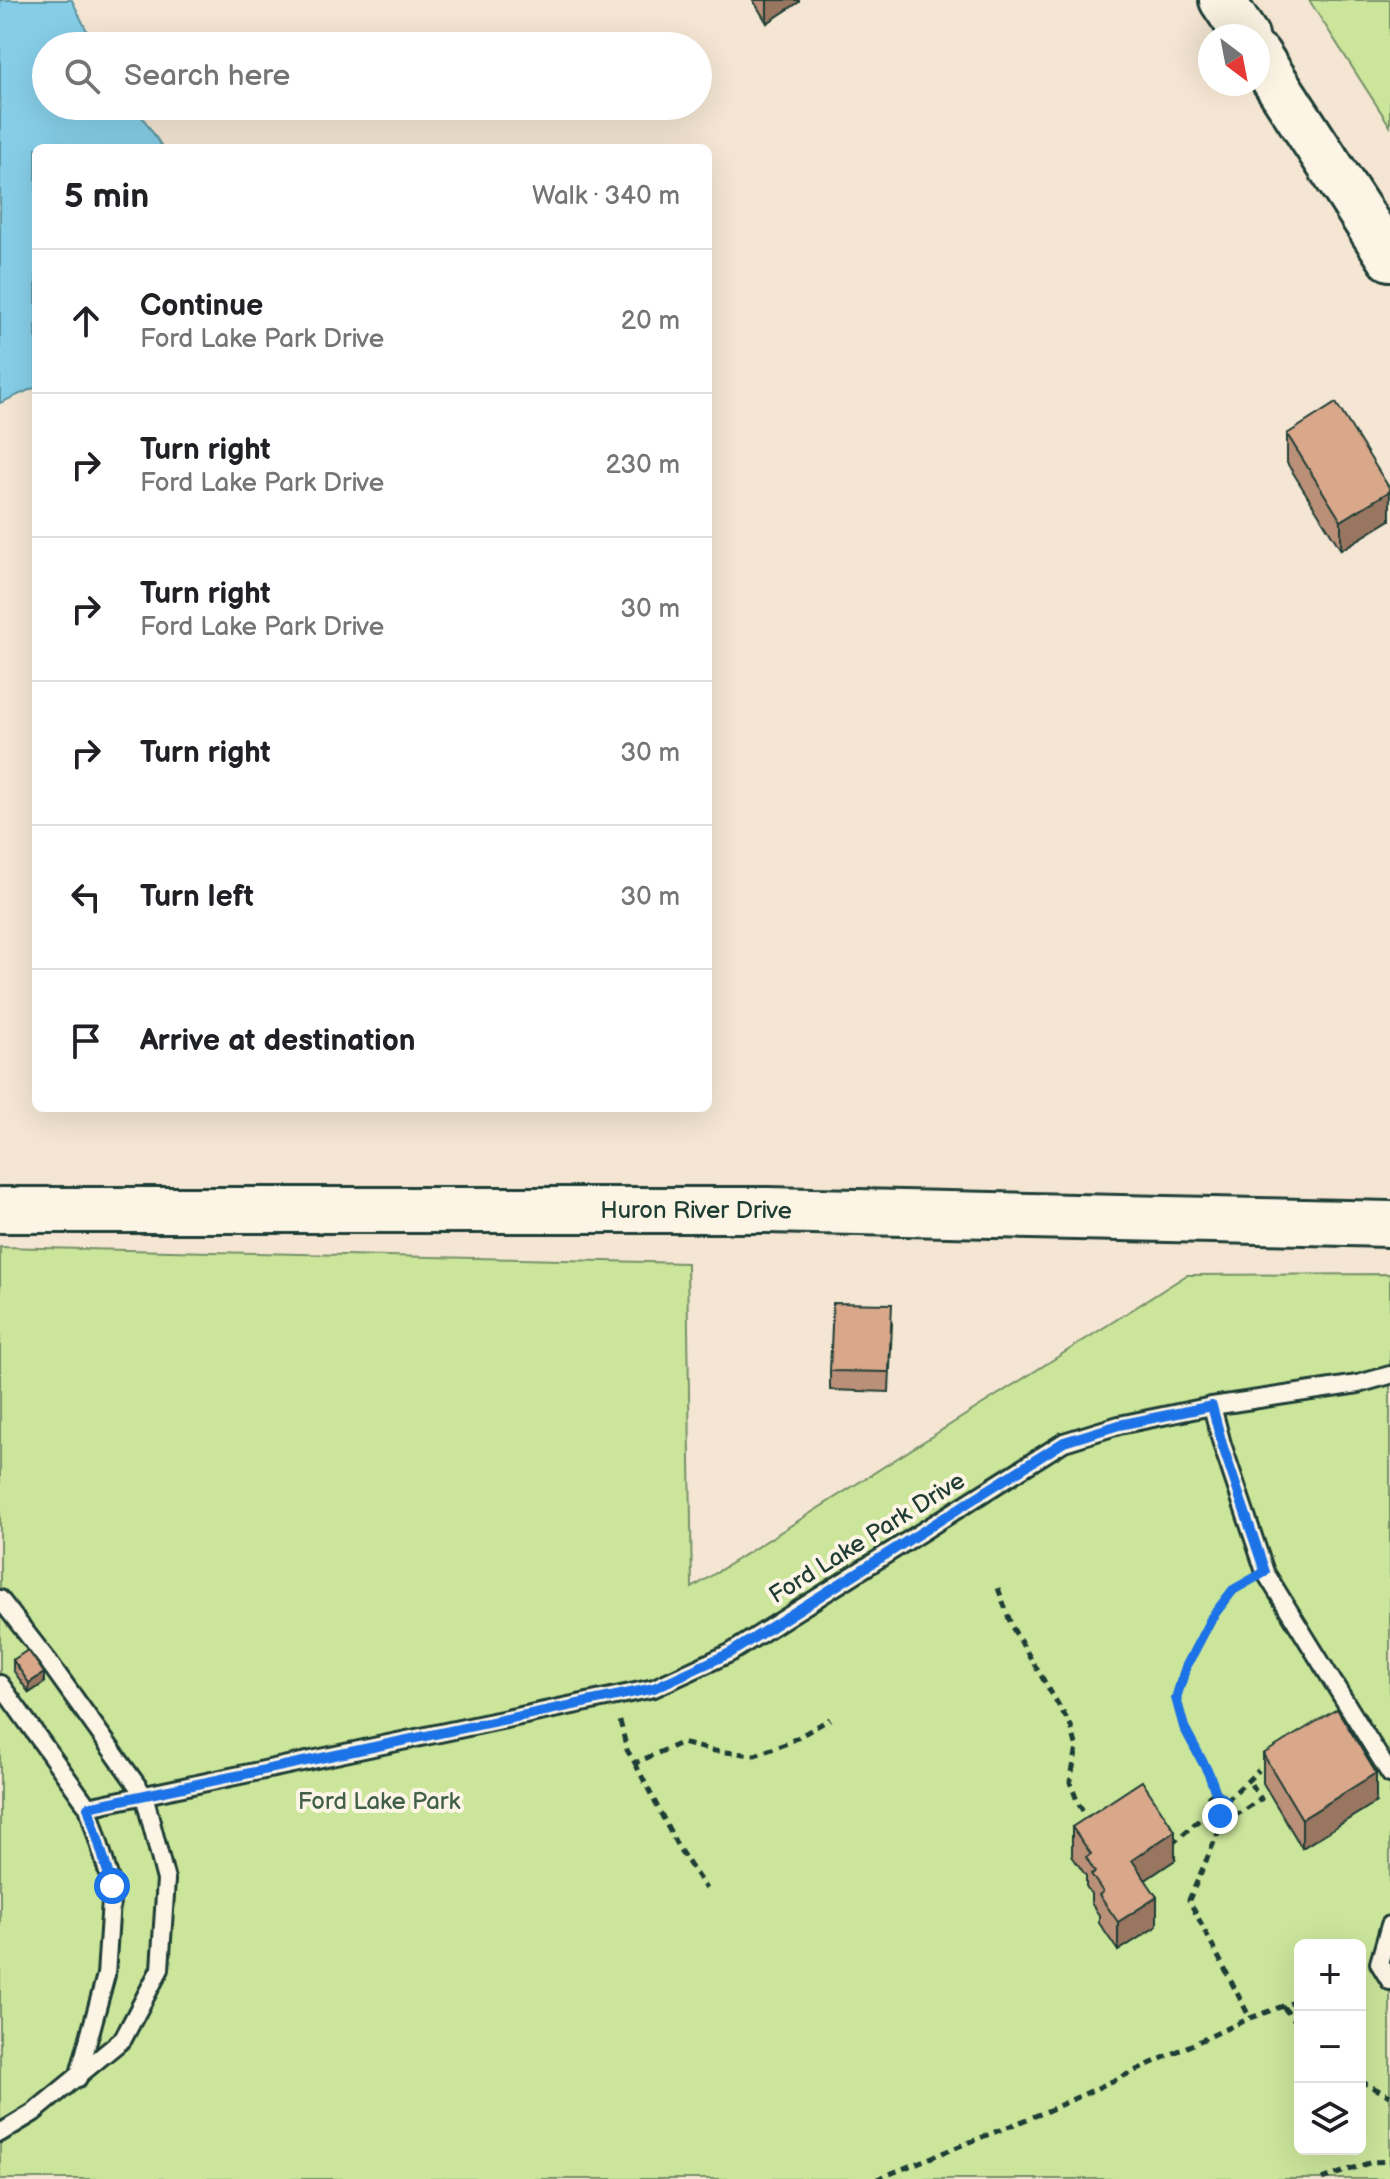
<!DOCTYPE html>
<meta charset="utf-8">
<style>
body{margin:0;font-family:"Balsamiq Sans",sans-serif;background:#f2f2f2;color:#202124}
.controls{position:absolute;right:24px;bottom:24px;display:grid;overflow:hidden;border-radius:12px;box-shadow:0 8px 32px #0002}
.controls button{width:72px;height:72px;display:grid;place-items:center;padding:0;border:0;border-bottom:2px solid #e0e0e0;background:#fff;color:#202124;font:40px sans-serif}
.compass{position:absolute;left:1198px;top:24px;width:72px;height:72px;border-radius:50%;background:#fff;box-shadow:0 8px 32px #0002;rotate:148deg}
.stop{position:absolute;width:24px;height:24px;margin:-18px;border:6px solid #1a73e8;border-radius:50%;background:#fff}
.stop.end{background:#1a73e8;border-color:#fff;box-shadow:0 2px 8px #0008}
.list{margin:0;padding:0;list-style:none}
h2{display:flex;justify-content:space-between;align-items:center;height:104px;margin:0;padding:0 32px;font-size:34px}
h2 small{font-size:26px;font-weight:400;color:#757577}
.list li{display:grid;grid-template-columns:52px 1fr auto;gap:24px;align-items:center;box-sizing:border-box;height:144px;padding:0 32px;border-top:2px solid #e0e0e0}
.list b{display:block;font-size:30px;white-space:nowrap}
.list p{margin:0;font-size:26px;white-space:nowrap;color:#757577}
.list em{font-size:26px;font-style:normal;color:#757577}
.icon{flex:none;width:44px;height:44px;fill:none;stroke:currentColor;stroke-width:2;stroke-linecap:round;stroke-linejoin:round}
.map{position:relative;flex:none;width:1390px;height:2179px;overflow:hidden}
.search{position:absolute;background:#fff;box-shadow:0 8px 32px #0002;left:32px;top:32px;width:680px;height:88px;display:flex;align-items:center;gap:20px;box-sizing:border-box;padding:0 28px;border-radius:44px;color:#757577;font-size:30px}
.panel{position:absolute;background:#fff;box-shadow:0 8px 32px #0002;left:32px;top:144px;width:680px;height:968px;border-radius:12px}
.map>svg:first-child{display:block}
</style>
<div class="map">
<svg width="1390" height="2179" viewBox="0 0 1390 2179">
<rect width="100%" height="100%" fill="#f5e6d3"/>
<filter id="ink" filterUnits="userSpaceOnUse"><feTurbulence type="fractalNoise" baseFrequency=".0125" numOctaves="2"/><feDisplacementMap in="SourceGraphic" scale="16" xChannelSelector="R" yChannelSelector="G"/><feConvolveMatrix kernelMatrix="1 2 1 2 8 2 1 2 1" color-interpolation-filters="sRGB"/></filter>
<g filter="url(#ink)">
<g fill="#cbe59b" stroke="#759168" stroke-width="2" fill-rule="evenodd">
<polygon points="1309,0 1390,0 1390,126"/>
<path d="M0,1247L687,1263L692,1588L1187,1275L1390,1274V2179H0ZM1300,1945H1360V2149H1300Z"/>
</g>
<polygon fill="#86cee7" stroke="#5d949f" stroke-width="2" points="0,0 72,0 94,46 46,46 46,106 135,106 163,148 36,148 36,387 0,403"/>
<g fill="none" stroke-linecap="round" stroke-linejoin="round">
<defs>
<g id="service">
<polyline points="1212,1406 1358,1384 1390,1375"/>
<polyline points="0,1599 48,1661 144,1795 166,1880 160,1969 123,2039 33,2113 0,2133"/>
<polyline points="0,1684 88,1807 112,1886 106,1975 78,2078"/>
<polyline points="88,1807 654,1688 730,1653 1064,1442 1119,1425 1212,1406 1222,1444 1265,1572 1390,1774"/>
<polyline points="1390,1925 1379,1963 1390,1981"/>
</g>
<g id="secondary">
<polyline points="1222,0 1246,36"/>
<polyline points="1258,55 1390,258"/>
<path id="s1" d="M0,1210H767L1390,1224"/>
</g>
</defs>
<use href="#service" stroke="#1f3d34" stroke-width="22"/>
<use href="#secondary" stroke="#1f3d34" stroke-width="50"/>
<g stroke="#1f3d34" stroke-width="5" stroke-dasharray="8 6" stroke-linecap="butt">
<polyline points="998,1588 1012,1627 1071,1726 1077,1748 1070,1782 1078,1803 1089,1820"/>
<polyline points="620,1721 627,1750 635,1763 681,1743 715,1751 755,1755 788,1743 830,1719"/>
<polyline points="635,1763 678,1847 706,1889"/>
<path d="M1216,1793C1205,1762 1181,1734 1177,1701C1173,1678 1222,1596 1243,1584"/>
<circle cx="1216" cy="1805" r="11"/>
<polyline points="1226,1801 1259,1770"/>
<polyline points="1220,1816 1222,1824 1189,1900 1250,2018"/>
<polyline points="1222,1824 1261,1799 1248,1780"/>
<polyline points="1172,1844 1207,1813"/>
<polyline points="1283,2007 1300,2026"/>
<polyline points="1360,2081 1390,2096"/>
<polyline points="877,2179 1045,2112 1250,2018 1300,2000"/>
<polyline points="1322,2179 1372,2162 1390,2161"/>
</g>
<use href="#service" stroke="#fcf5e5" stroke-width="16"/>
<use href="#secondary" stroke="#fcf5e5" stroke-width="44"/>
</g>
<g fill="#bb9078" stroke="#1f3d34" stroke-width="2">
<polygon points="753,0 799,0 799,2 767,23"/>
<polygon points="1287,434 1390,489 1390,520 1341,550 1287,463"/>
<polygon points="892,1324 889,1392 830,1390 830,1371"/>
<polygon points="13,1660 44,1683 29,1693 13,1670"/>
<polygon points="1263,1754 1376,1802 1302,1848 1263,1783"/>
<polygon points="1072,1827 1175,1860 1145,1880 1157,1926 1118,1951 1099,1923 1099,1915 1091,1903 1091,1894 1086,1886 1086,1876 1072,1856"/>
</g>
<g fill="#987661" stroke="#1f3d34" stroke-width="2">
<polygon points="767,0 799,0 799,2 767,23"/>
<polygon points="1390,491 1390,520 1341,550 1341,521"/>
<polygon points="44,1673 44,1683 29,1693 29,1683"/>
<polygon points="1376,1773 1376,1802 1302,1848 1302,1819"/>
<polygon points="1175,1831 1175,1860 1132,1889 1132,1860"/>
<polygon points="1157,1897 1157,1926 1118,1951 1118,1922"/>
</g>
<g fill="#d9a88b" stroke="#1f3d34" stroke-width="2">
<polygon points="1336,403 1390,489 1390,491 1341,521 1287,434"/>
<polygon points="833,1303 892,1304 889,1372 830,1371"/>
<polygon points="28,1650 44,1673 29,1683 13,1660"/>
<polygon points="1337,1709 1376,1773 1302,1819 1263,1754"/>
<polygon points="1142,1781 1175,1831 1132,1860 1157,1897 1118,1922 1099,1895 1103,1892 1091,1874 1095,1872 1086,1857 1091,1854 1072,1827"/>
</g>
</g>
<g fill="none" stroke-linecap="round" stroke-linejoin="round" filter="url(#ink)">
<polyline stroke="#1a73e8" stroke-width="10" points="112,1886 88,1807 654,1688 730,1653 1064,1442 1119,1425 1212,1406 1222,1444 1265,1572 1233,1590 1212,1617 1186,1667 1176,1698 1184,1727 1209,1774 1216,1793 1226,1801 1226,1809 1220,1816"/>
</g>
<g text-anchor="middle" dominant-baseline="central" stroke-width="8" stroke-linejoin="round" paint-order="stroke">
<g font-size="24" fill="#1f3d34" stroke="#fcf5e5">
<text stroke="none"><textPath href="#s1" startOffset="696">Huron River Drive</textPath></text>
<text transform="translate(867 1538) rotate(-32)">Ford Lake Park Drive</text>
</g>
<g font-size="24" fill="#415f49" stroke="#fcf5e5">
<text x="379" y="1801">Ford Lake Park</text>
</g>
</g>
</svg>
<div class="controls">
<button>+</button>
<button>−</button>
<button><svg class="icon" aria-label="layers" viewBox="0 0 24 24"><path d="M12 4l9 5-9 5-9-5zM3 14l9 5 9-5"/></svg></button>
</div>
<svg class="compass" viewBox="-18 -18 36 36"><path d="M0-13l5 13h-10z" fill="#e53935"/><path d="M0 13l5-13h-10z" fill="#757577"/></svg>
<div class="stop" style="left:112px;top:1886px"></div>
<div class="stop end" style="left:1220px;top:1816px"></div>
<div class="search"><svg class="icon" aria-label="search" viewBox="0 0 24 24"><circle cx="10" cy="10" r="6"/><path d="M15 15l6 6"/></svg>Search here</div>
<section class="panel">
<h2>5 min<small>Walk · 340 m</small></h2>
<ul class="list">
<li><svg class="icon" aria-label="ahead" viewBox="0 0 24 24"><path d="M12 20V5M6 11l6-6 6 6"/></svg><div><b>Continue</b><p>Ford Lake Park Drive</p></div><em>20 m</em></li>
<li><svg class="icon" aria-label="right" viewBox="0 0 24 24"><path d="M7 20v-9h11M14 6l5 5-5 5"/></svg><div><b>Turn right</b><p>Ford Lake Park Drive</p></div><em>230 m</em></li>
<li><svg class="icon" aria-label="right" viewBox="0 0 24 24"><path d="M7 20v-9h11M14 6l5 5-5 5"/></svg><div><b>Turn right</b><p>Ford Lake Park Drive</p></div><em>30 m</em></li>
<li><svg class="icon" aria-label="right" viewBox="0 0 24 24"><path d="M7 20v-9h11M14 6l5 5-5 5"/></svg><div><b>Turn right</b></div><em>30 m</em></li>
<li><svg class="icon" aria-label="left" viewBox="0 0 24 24"><path d="M17 20v-9H6M10 6l-5 5 5 5"/></svg><div><b>Turn left</b></div><em>30 m</em></li>
<li><svg class="icon" aria-label="arrive" viewBox="0 0 24 24"><path d="M6 21V4h12l-3 4 3 4H6"/></svg><div><b>Arrive at destination</b></div></li>
</ul>
</section>
</div>
